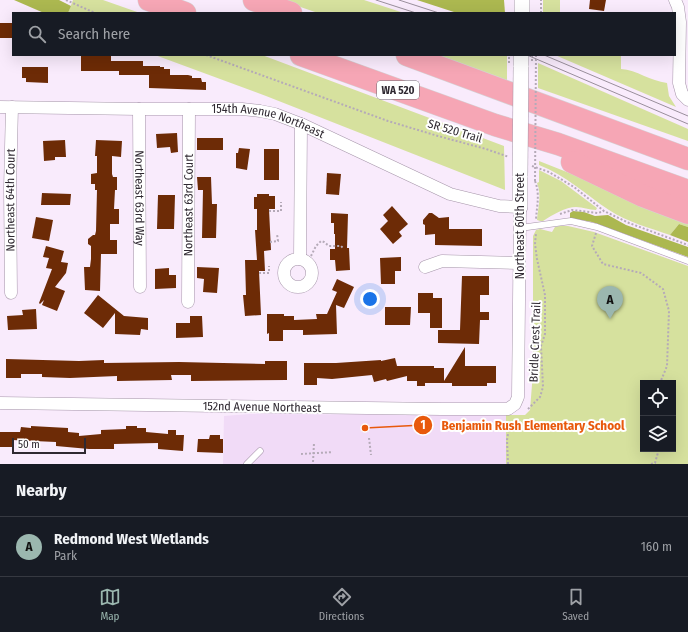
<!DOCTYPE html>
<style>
body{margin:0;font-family:"Fira Sans Condensed",sans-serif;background:#20242c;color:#f1f3f6}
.controls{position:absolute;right:12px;bottom:12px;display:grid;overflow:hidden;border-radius:0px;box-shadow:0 4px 16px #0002}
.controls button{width:36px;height:36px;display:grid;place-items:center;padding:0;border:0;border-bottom:1px solid #363941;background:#171b24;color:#f1f3f6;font:20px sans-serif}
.scale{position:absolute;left:12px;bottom:10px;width:74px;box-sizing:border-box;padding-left:4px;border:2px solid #2f2931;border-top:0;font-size:11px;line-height:14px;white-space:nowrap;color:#2f2931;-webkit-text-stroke:3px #fff;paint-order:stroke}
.you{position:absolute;left:370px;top:299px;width:14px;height:14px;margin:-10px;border:3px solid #fff;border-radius:50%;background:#1a73e8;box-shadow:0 0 0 6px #1a73e833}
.badge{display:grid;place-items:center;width:26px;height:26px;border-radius:50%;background:#9bb7af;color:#111;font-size:13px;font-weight:700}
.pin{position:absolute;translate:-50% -33px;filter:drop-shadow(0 1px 2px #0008)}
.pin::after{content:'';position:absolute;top:21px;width:14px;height:12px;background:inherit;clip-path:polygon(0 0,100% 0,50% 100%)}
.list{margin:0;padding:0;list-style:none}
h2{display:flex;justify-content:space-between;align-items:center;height:52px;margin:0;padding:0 16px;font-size:17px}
h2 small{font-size:13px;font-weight:400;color:#9ea1a6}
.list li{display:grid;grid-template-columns:26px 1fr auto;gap:12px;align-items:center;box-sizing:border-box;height:60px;padding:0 16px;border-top:1px solid #363941}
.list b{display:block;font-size:15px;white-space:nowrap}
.list p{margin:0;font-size:13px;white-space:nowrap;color:#9ea1a6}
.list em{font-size:13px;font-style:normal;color:#9ea1a6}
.icon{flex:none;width:22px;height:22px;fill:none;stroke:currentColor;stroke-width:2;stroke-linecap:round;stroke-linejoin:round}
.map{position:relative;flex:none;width:688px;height:464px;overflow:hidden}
.search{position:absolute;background:#171b24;box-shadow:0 4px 16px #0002;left:12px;right:12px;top:12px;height:44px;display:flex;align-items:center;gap:10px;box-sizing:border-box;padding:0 14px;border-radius:0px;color:#9ea1a6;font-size:15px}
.sheet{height:112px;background:#171b24}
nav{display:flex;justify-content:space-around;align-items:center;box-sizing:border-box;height:56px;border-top:1px solid #363941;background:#171b24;font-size:11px;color:#9ea1a6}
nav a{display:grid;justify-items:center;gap:2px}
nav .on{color:#9bb7af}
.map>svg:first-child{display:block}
</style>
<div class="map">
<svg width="688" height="464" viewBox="0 0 688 464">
<rect width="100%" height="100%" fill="#f9ebfc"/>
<polygon fill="#f1dbf7" points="249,414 506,415 506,464 223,464 224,416"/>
<g fill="#d6e19e" fill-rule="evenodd">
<polygon points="73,0 103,0 140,13 68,13"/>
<polygon points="280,0 364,0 404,13 318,13"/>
<rect x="543" y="0" width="17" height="13"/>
<polygon points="155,55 262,55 504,146 505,190 266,96"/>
<polygon points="436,55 507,55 507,81"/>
<path d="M555,55H621V69C637,70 650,81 667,83L669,96L676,107Z"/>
<polygon points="538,63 688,129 688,141 538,88"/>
<path d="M539,161L688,220V227L679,224L670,235C650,228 627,222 609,210C586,195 566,175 539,165Z"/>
<path d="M539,170L561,181L597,208L596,210C589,210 583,207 576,207C566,207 552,215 543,221H540L537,220C538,207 542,195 537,183L539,182Z"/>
<path d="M560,226H568L594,232L688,266V464H506V415H525L530,410L533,372V236L536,230L540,229L552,232L555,227ZM643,383H673V449H643Z"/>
</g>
<g fill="#acb850">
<polygon points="14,0 59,0 71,6 68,13 44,13"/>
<polygon points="417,0 504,0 505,13 457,13"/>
<polygon points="573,211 584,212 595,216 608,215 626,225 688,247 688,257 592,222 570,218 570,213"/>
<polygon points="679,224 688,227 688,242 670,235"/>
</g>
<g fill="#6d2b06">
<polygon points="590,0 606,0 604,11 589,9"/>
<rect x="0" y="23" width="13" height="15"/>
<polygon points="81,55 111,55 111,61 143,61 143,66 160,66 160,67 164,67 164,69 170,69 170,75 188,75 192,76 192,78 201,78 202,82 206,82 206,90 149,88 149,75 119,75 119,71 81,71"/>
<polygon points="22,67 48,67 48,83 26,82 26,78 22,78"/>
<polygon points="177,133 178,152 171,153 170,147 157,148 156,134"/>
<rect x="197" y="138" width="26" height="12"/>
<polygon points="65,140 66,157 55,157 55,160 44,161 43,141"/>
<polygon points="96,140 122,141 121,157 112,156 112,174 113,177 117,177 117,190 115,190 114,209 119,209 119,224 110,224 110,240 117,240 117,254 101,254 100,291 85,290 84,267 90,267 91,259 91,246 88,244 88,239 93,235 95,235 96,231 97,190 95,190 95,184 91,184 91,174 97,173 97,156 95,156"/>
<polygon points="239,148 250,149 247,170 236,168 236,153 238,153"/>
<rect x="264" y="149" width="15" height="31"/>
<polygon points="327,173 341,174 339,195 326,194"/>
<polygon points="197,177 211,177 212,204 217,204 216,238 202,238 203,190 198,190"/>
<polygon points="42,193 71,194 70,205 41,205"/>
<polygon points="257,194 269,194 269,196 275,196 275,209 269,209 271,250 264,251 265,271 259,271 261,315 245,316 243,295 246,295 245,260 257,260 255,230 257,230 257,209 254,209 254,197 257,197"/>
<polygon points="158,195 175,195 174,229 157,229"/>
<polygon points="392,206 408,224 399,232 402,236 393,244 380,229 388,221 383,215"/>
<polygon points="331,213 348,214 347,248 349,248 350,270 336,271 335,260 330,260 330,249 335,249 335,234 334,234 334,223 331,223"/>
<polygon points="429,213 432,213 439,218 449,217 449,229 482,229 482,246 435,245 435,234 425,235 425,225 423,224 423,220"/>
<polygon points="36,217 53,220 49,241 32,238"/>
<polygon points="46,246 64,251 61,262 68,263 66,273 55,287 65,291 57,311 42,305 44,300 40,304 39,303 52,269 46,268 49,258 43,257"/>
<polygon points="401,257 401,271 395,271 395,284 381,284 380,258"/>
<polygon points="197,267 219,268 217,293 203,292 204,279 197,278"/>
<polygon points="169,268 169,275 176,275 176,288 155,289 155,269"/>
<polygon points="462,276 489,276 489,295 480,295 480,312 489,312 489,320 480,320 479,344 438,343 438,330 460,330"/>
<polygon points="337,279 354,287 344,308 336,305 337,334 303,335 303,330 283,330 283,341 269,341 269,333 267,334 267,314 284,314 284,316 294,316 294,320 317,319 316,314 327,314 337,292 332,290"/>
<polygon points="418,293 433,293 433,298 442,298 442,328 430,328 430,313 418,313"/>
<polygon points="98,295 124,316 148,318 148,330 141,329 140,335 115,334 115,313 103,328 84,313"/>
<polygon points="385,307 411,307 410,325 385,325"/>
<polygon points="36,309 37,329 8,330 7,316 23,315 22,310"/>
<polygon points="190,316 202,316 203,337 176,338 176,323 190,323"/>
<polygon points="465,347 465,366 496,366 496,383 487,383 487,386 452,386 452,383 425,383 425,386 417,386 417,381 407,381 407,376 387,381 386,379 374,382 372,375 332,379 317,378 317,385 304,385 304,363 336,363 381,360 381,361 395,358 397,366 434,366 434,368 444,368 444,381"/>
<polygon points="6,359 79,361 104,360 104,363 179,362 265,364 265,361 287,361 287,380 191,381 191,375 171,375 172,380 117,381 117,376 70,378 42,377 42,374 21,374 21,378 6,378"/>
<polygon points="31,426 68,428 68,432 79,433 79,436 101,434 101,430 126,429 126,426 137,426 137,428 146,428 146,432 168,434 168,430 176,430 176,435 184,435 183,451 158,449 158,443 114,444 114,449 89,449 56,446 56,442 12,440 12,447 0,447 0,432 20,432 21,427 31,428"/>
<polygon points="210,435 220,435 220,439 223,439 223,453 197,452 198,439 209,439"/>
</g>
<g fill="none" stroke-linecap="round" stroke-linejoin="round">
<defs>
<g id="service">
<polyline points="520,228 571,221 597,227 688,261"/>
<polyline points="247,464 260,451"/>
</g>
<g id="minor">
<polyline points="675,0 678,7 680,22 679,83 682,94 688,100"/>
<path id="s1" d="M0,107L139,109H242L260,111L275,114L301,124L450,194L499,206L520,207L518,397L515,404L508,409H442L0,403"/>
<path id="s2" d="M139,109L140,287"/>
<circle cx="298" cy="273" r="14"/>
<polyline points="300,259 301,124"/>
<polyline points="425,267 442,261 519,263"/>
<path id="s3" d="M11,293L10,188L12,107"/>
<path id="s4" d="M188,302L189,109"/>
</g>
<g id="tertiary">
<polyline points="522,13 522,0"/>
<polyline points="521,67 521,55"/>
<polyline points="520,176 520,207"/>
</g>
<g id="motorway">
<polyline points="149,0 185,13"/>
<polyline points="254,0 291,13"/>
<polyline points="301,55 495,125 558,144 688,191"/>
<polyline points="407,55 688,159"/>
<polyline points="572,162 643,196 688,213"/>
</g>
</defs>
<use href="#service" stroke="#a595a9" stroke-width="7"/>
<use href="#minor" stroke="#a595a9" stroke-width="13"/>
<use href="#tertiary" stroke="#a595a9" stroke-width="16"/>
<use href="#motorway" stroke="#d5d4d6" stroke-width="23"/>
<g stroke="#b5aab8" stroke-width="2" stroke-dasharray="2 2" stroke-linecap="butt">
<polyline points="66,0 95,13"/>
<polyline points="541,13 541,0"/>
<polyline points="206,55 388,121 438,136 486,149 509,157"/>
<polyline points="532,166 549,172 574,187 604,211 629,223 688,245"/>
<path d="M535,181C540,194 537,205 536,219"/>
<polyline points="269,211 281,211 281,202"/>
<polyline points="560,214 572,210 598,213 604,211"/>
<polyline points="596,233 592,246 603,264 641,273 663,289 669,311 667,366 660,383"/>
<polyline points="270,242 278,241 277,234"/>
<polyline points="311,256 316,246 321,241 324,242 329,246 341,246 343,248"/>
<polyline points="259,273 269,273 269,266"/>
<polyline points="643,407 642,414 643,414"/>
<polyline points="528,409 540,397 543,387 541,346 545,334 545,295 537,259 535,244 536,233"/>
<polyline points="369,438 371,455"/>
<polyline points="301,454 333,452"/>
<polyline points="313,462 314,443"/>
<polyline points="508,464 507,440 510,421"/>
<polyline points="651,464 655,463 659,449"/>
</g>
<use href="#service" stroke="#fff" stroke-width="6"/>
<use href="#minor" stroke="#fff" stroke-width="12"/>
<use href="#tertiary" stroke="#fff" stroke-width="15"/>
<use href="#motorway" stroke="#f6a6b5" stroke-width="22"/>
<g stroke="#9a8f9c" stroke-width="1">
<polyline points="376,0 416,13"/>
<polyline points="399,0 439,13"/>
<polyline points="527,55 688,124"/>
<polyline points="544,55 688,116"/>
</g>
<defs>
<polyline id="tertiary-bridge" points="520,176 521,67"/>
</defs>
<use href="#tertiary-bridge" stroke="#a595a9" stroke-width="16" stroke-linecap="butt"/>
<g stroke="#b5aab8" stroke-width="2" stroke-dasharray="2 2" stroke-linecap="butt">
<polyline points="532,55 532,61"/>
<polyline points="509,63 509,55"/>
<polyline points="535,181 536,55"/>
</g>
<use href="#tertiary-bridge" stroke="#fff" stroke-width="15"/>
</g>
<g text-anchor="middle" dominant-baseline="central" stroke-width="4" stroke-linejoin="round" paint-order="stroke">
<rect fill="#fff" stroke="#6d696f" stroke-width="1" x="377" y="81" width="42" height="18" rx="3"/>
<g font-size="11" font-weight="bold" fill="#2f2931">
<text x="398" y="90">WA 520</text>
</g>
<g font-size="12" fill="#2f2931" stroke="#fff">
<text stroke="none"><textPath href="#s1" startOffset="270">154th Avenue Northeast</textPath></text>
<text transform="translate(455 131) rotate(16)">SR 520 Trail</text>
<text stroke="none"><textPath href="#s2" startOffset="89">Northeast 63rd Way</textPath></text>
<text stroke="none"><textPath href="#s3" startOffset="93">Northeast 64th Court</textPath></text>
<text stroke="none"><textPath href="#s4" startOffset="97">Northeast 63rd Court</textPath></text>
<text transform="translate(520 226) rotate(-90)">Northeast 60th Street</text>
<text transform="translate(535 342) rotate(-88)">Bridle Crest Trail</text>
<text transform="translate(262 407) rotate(1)">152nd Avenue Northeast</text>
</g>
</g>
<path fill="none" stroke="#e8590c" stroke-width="1.5" d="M365 428L423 425"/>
<g fill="#e8590c" stroke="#fff" stroke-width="1.5">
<circle cx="365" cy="428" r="4"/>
<circle cx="423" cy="425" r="10"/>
</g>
<g font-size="12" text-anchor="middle" font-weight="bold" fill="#fff">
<text x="423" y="429">1</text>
</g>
<g font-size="13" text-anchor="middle" font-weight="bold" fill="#e8590c" stroke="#fff" stroke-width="4" stroke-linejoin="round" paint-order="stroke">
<text x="533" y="430">Benjamin Rush Elementary School</text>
</g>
</svg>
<div class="controls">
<button><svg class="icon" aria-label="locate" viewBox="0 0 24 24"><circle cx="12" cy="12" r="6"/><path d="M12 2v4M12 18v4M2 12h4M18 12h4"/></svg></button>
<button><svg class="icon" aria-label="layers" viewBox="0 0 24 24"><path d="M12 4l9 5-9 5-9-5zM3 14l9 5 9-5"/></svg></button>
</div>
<div class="scale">50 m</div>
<div class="you"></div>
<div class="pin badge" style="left:610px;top:319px">A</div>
<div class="search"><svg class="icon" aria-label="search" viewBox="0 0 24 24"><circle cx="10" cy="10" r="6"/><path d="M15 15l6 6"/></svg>Search here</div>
</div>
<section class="sheet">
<h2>Nearby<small></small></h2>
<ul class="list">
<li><span class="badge">A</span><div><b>Redmond West Wetlands</b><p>Park</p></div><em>160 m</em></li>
</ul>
</section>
<nav>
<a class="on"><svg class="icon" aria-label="map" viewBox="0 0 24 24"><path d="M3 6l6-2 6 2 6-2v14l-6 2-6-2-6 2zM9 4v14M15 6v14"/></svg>Map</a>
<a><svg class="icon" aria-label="directions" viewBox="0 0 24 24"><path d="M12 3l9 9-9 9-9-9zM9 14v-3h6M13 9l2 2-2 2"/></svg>Directions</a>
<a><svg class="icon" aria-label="saved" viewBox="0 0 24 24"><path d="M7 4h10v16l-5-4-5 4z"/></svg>Saved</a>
</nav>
